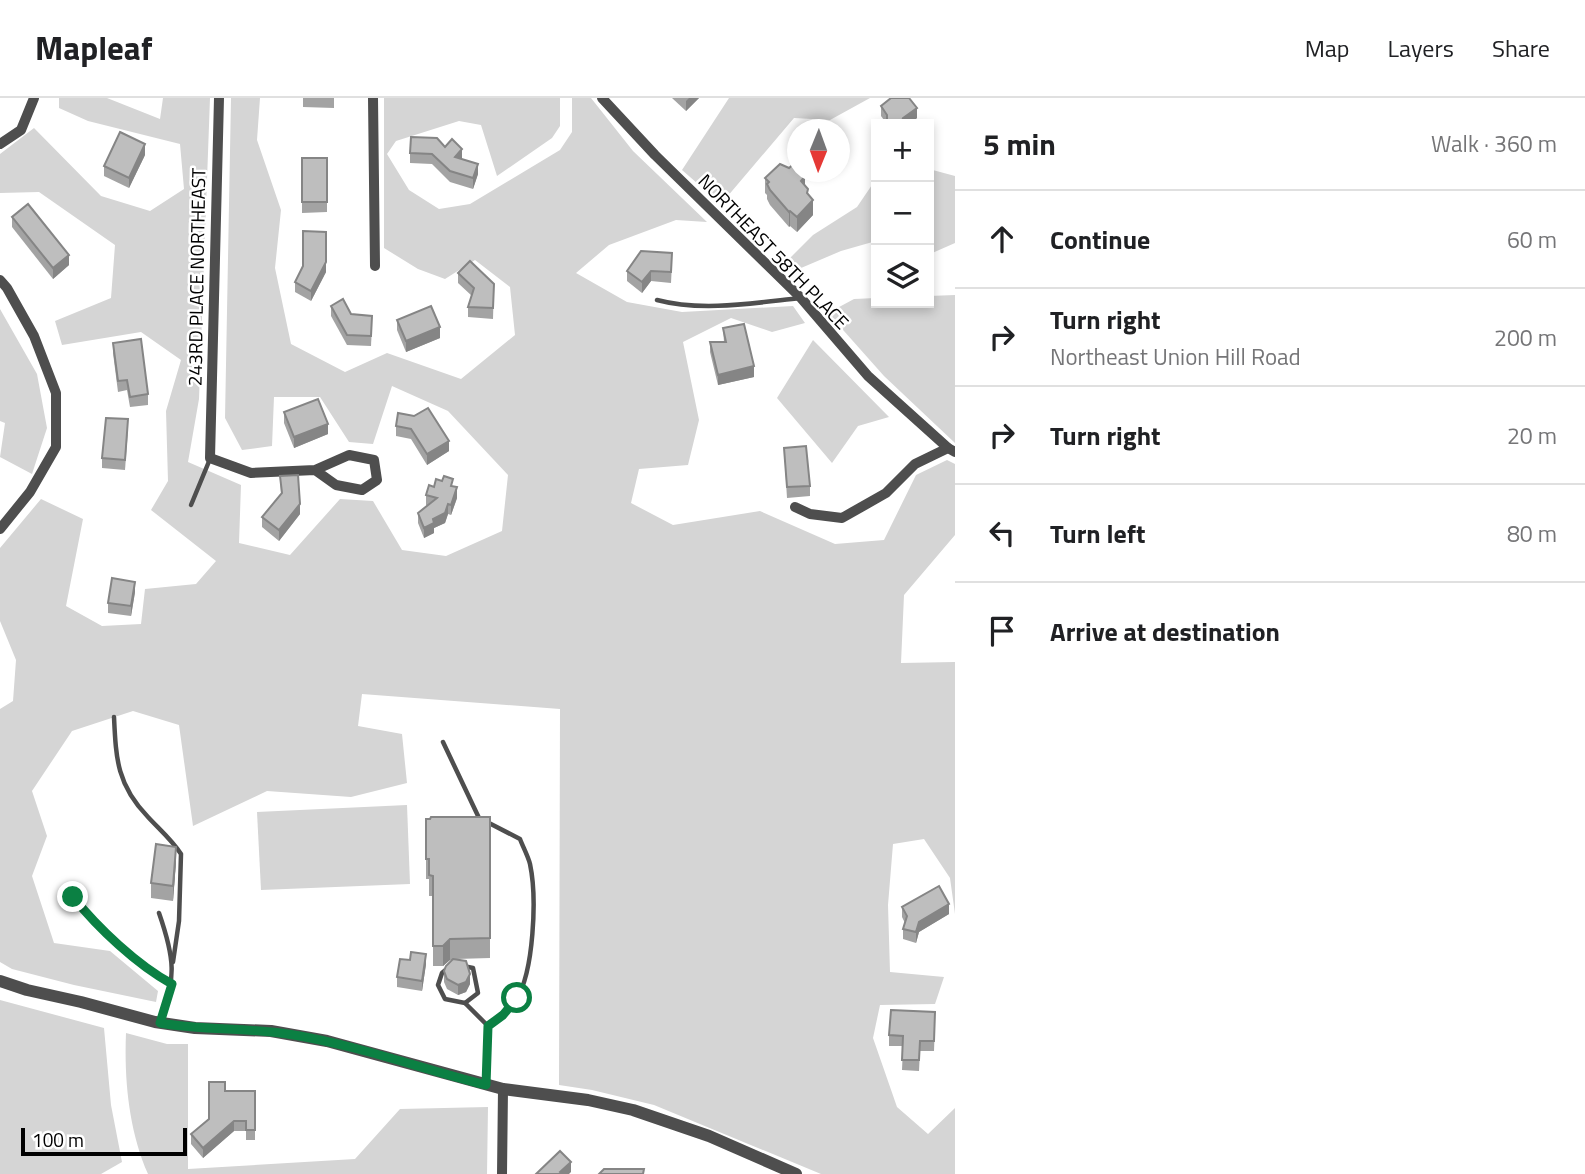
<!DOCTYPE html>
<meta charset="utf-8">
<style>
body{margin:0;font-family:"Titillium Web",sans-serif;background:#f6f6f6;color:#202124}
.controls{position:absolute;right:21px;top:21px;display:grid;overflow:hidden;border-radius:0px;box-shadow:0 4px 10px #0003}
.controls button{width:63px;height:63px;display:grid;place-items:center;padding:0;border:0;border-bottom:2px solid #e0e0e0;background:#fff;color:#202124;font:35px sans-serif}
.compass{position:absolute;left:787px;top:21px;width:63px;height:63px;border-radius:50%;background:#fff;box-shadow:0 4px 10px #0003;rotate:181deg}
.scale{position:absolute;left:21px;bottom:18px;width:166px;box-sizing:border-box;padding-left:7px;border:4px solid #000;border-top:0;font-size:19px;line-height:24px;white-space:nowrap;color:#000;-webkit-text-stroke:5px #fff;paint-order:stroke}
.stop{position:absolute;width:21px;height:21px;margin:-16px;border:5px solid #0b8043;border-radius:50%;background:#fff}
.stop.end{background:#0b8043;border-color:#fff;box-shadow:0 2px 7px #0008}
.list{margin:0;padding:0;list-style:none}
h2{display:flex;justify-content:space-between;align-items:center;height:91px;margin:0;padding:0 28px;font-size:30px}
h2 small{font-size:23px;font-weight:400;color:#757577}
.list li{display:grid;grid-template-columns:46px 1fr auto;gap:21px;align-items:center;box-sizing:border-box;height:98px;padding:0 28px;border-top:2px solid #e0e0e0}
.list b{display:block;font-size:26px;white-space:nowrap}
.list p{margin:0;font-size:23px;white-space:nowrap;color:#757577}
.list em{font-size:23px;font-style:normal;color:#757577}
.icon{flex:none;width:38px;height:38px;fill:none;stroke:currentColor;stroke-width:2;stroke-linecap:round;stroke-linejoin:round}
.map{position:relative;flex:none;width:955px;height:1076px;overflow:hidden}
header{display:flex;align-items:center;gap:42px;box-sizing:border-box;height:98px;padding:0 35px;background:#fff;border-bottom:2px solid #e0e0e0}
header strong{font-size:33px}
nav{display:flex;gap:38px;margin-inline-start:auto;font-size:24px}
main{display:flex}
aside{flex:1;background:#fff}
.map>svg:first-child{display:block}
</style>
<header>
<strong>Mapleaf</strong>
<nav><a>Map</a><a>Layers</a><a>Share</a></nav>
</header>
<main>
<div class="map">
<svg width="955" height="1076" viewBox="0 0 955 1076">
<rect width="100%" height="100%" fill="#fff"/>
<g fill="#d5d5d5">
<polygon points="59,0 107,0 160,21 163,0 210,0 199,301 188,364 241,387 239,445 290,457 340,401 373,403 402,452 446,458 502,433 508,377 448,313 392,288 373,346 349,344 320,299 274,299 272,348 242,352 225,320 231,0 260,0 257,42 281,112 275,170 291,246 345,274 387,255 461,281 515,237 510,189 475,162 445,181 418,171 384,150 384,0 560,0 560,28 552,40 497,78 481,27 459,23 396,43 387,56 409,92 439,111 470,106 560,52 572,34 572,0 591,0 633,53 707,124 676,122 609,147 576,175 627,204 682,214 793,208 805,225 772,234 731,220 683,244 699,322 688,367 639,371 631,405 673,427 760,413 835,446 884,442 916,377 947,362 955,366 955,437 904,497 901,565 955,564 955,816 950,780 924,741 893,746 888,807 890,874 944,879 935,906 880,907 873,940 897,1009 928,1036 955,1010 955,1076 821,1076 654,1007 592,992 559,987 560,611 362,596 358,628 402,636 407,685 351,699 267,693 193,728 179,627 133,613 72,633 32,693 47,738 32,778 54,845 110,853 158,893 156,904 74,887 12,871 0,864 0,611 13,603 16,562 0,523 0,450 41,401 83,421 66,508 102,528 141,526 145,491 196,486 216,463 151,412 168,383 166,313 181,262 141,234 62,247 55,223 111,200 115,147 39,94 0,95 0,56 34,30 101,98 150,113 184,91 180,46 88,23 59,10"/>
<polygon points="729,0 870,0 830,22 794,20 721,106 682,72"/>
<polygon points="929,71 955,78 955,145 930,156"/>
<polygon points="876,81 876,143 841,153 794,173 785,165 813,137 857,109"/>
<polygon points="955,197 955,345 884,278 828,215 854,201 876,200 876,205 929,205 929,198"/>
<polygon points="0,211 37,276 47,330 32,376 0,359 5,325 0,323"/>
<polygon points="813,242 889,319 858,328 832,365 777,300"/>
<polygon points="407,707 410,786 261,792 257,714"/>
<polygon points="0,902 104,930 111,1007 122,1064 101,1076 0,1076"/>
<path d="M126,935L167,946H188V1071L355,1061L400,1011L488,1009L487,1076H148C129,1033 124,982 126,935Z"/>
</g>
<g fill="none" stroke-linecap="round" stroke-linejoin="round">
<g stroke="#4e4e4e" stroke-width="4.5">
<path d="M657,202C702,214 754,205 800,200"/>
<polyline points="191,407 210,361"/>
<path d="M114,619C116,661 117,687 148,719C159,731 172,742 181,756L179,823L173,864"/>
<polyline points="443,644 479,720"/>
<path d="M73,799C98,830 137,867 172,885"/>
<path d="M159,815C175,861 176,878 161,924"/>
<polyline points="463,868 473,870 478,895 465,905"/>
<polyline points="449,869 442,875 438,887 445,901 465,905 488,928"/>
<path d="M486,986L488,928C499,920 508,913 516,902C534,874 537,799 530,766C528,758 523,749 520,741L487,724"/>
</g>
<g stroke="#4e4e4e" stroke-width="10">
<polyline points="219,0 210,360 251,375 315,372 336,387 362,392 377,382 374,362 349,357 315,372"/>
<polyline points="373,0 375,168"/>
<polyline points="602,0 655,57 801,200 868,278 948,350 955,354"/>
<polyline points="0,46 21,32 34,0"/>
<polyline points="0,182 7,190 34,238 56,295 56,349 30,394 0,431"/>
<polyline points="795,409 810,416 842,420 886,395 915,366 948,350"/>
<polyline points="502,1076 503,991"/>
</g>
<polyline stroke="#4e4e4e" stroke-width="12" points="0,883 27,892 81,904 155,924 195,930 271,933 327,943 503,991 588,1002 633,1012 709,1038 796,1076"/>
</g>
<g fill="#a3a3a3">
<polygon points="303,0 334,0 334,10 303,9"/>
<polygon points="672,0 699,0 686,13"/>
<polygon points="881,8 917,20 909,26 887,26 881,18"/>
<polygon points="445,49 462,61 478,76 473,91 450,84 432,66 410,65 410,55"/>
<polygon points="145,57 129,90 104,78 104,68"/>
<polygon points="302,60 327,60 327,114 302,115"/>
<polygon points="789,70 804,74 805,88 813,117 797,134 790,128 789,129 770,107 767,101 767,97 765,95 765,80"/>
<polygon points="12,119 69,167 53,181 12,129"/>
<polygon points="326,134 326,174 311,203 295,194 295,184"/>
<polygon points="672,165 671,185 651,183 642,195 627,183 627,173"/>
<polygon points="458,175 494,186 493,221 468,219 468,209 472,198 458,185"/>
<polygon points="331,208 351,216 372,228 371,248 347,247 331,218"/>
<polygon points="397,222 440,240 406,254 397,232"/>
<polygon points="723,230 754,279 718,287 710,254 710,244 724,244"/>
<polygon points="113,245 148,296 148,307 130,309 127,292 118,294 113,255"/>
<polygon points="284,314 328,336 294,350 284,325"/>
<polygon points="398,315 449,353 427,367 411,341 396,338 396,328"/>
<polygon points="128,332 125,372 102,370 102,360"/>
<polygon points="784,350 810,388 810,398 787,400"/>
<polygon points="280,378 300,416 279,443 262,429 262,419 281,396"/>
<polygon points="453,388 457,400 451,417 448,416 445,425 434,430 434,435 424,440 418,425 418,415 427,407 426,407 426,397 434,389"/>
<polygon points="135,494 131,518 108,515 108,505"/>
<polygon points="490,719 490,860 456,861 470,886 466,894 458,897 447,891 444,884 444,873 453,862 450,862 443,868 433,868 433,798 429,798 429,781 426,781 426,721"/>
<polygon points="176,764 173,803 151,800 151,785"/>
<polygon points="902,809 949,816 919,834 916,845 903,841 903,831 905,825 902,819"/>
<polygon points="426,866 422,893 397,889 397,879"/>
<polygon points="935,925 934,953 920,953 919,973 902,972 903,948 889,948 889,937"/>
<polygon points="225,993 255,993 255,1042 246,1042 246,1033 234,1033 203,1060 191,1046 191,1036 209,1021"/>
</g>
<g fill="#858585">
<polygon points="689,0 699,0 686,13 686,3"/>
<polygon points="917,10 917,20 909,26 901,26 903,20"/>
<polygon points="145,46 145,57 129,90 129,80"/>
<polygon points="462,51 462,61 455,59"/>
<polygon points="478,66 478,76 473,91 473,80"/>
<polygon points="802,74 804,74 804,80 805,78 805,94 801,83"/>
<polygon points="808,91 808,106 813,102 813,117 797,134 797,119"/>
<polygon points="790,113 790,128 789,129 789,114"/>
<polygon points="69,157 69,167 53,181 53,170"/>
<polygon points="326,164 326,174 311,203 311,193"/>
<polygon points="651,173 651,183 642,195 642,184"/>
<polygon points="440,229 440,240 406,254 406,243"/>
<polygon points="754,268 754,279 718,287 718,277"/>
<polygon points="328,326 328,336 294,350 294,339"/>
<polygon points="449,343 449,353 427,367 427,356"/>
<polygon points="457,389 457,400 451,417 451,407"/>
<polygon points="300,406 300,416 279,443 279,432"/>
<polygon points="448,406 448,416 445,425 434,430 434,435 424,440 424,430"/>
<polygon points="135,484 135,494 131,518 131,508"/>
<polygon points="176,749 176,764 173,803 173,788"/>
<polygon points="949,806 949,816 919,834 916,845 916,834 919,824"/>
<polygon points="450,841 450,862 443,868 443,848"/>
<polygon points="426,856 426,866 422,893 422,883"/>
<polygon points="470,876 470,886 466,894 458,897 458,887"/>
<polygon points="234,1023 234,1033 203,1060 203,1050"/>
<polygon points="571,1064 571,1074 569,1076 560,1076 560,1074"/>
</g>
<g fill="#bebebe" stroke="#858585" stroke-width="2">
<polygon points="891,0 909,0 917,10 903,20 901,26 887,26 887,17 881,8"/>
<polygon points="120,34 145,46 129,80 104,68"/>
<polygon points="411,39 437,40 445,49 452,41 462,51 455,59 478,66 473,80 450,73 432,56 410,55"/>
<rect x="302" y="60" width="25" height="44"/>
<polygon points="796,64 797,65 797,74 802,74 801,74 805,78 801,83 808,91 807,95 813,102 797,119 790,113 789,114 770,92 767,86 769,84 765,80 780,66 789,70"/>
<polygon points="28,106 69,157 53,170 12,119"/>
<polygon points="303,133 326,134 326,164 311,193 295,184 303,168"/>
<polygon points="641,153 672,155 671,174 651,173 642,184 627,173"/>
<polygon points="470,163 494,186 493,210 468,209 474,190 458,175"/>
<polygon points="343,201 351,216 372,218 371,238 347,237 331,208"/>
<polygon points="431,208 440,229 406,243 397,222"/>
<polygon points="744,226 754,268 718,277 710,244 726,244 723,230"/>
<polygon points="141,241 148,296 130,299 127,282 118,283 113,245"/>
<polygon points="318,301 328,326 294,339 284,314"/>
<polygon points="428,310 449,343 427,356 411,331 396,328 398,315 414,318"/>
<polygon points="106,320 128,321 125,362 102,360"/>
<polygon points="806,348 810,388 787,389 784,350"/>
<polygon points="298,377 300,406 279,432 262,419 282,395 280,378"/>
<polygon points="444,378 453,381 451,388 457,389 451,407 448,406 445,415 433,421 434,425 424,430 418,415 437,400 426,397 429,387 434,389 436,381 442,383"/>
<polygon points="112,480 135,484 131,508 108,505"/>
<polygon points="431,719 490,719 490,840 450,841 443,848 433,848 433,778 429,777 429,761 426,761 426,721 430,721"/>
<polygon points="156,746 176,749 173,788 151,785"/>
<polygon points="939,788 949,806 919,824 916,834 903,831 907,818 902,809"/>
<polygon points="411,854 426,856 422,883 397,879 400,861 410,862"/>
<polygon points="453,861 466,863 470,876 466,884 458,887 447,881 444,873 446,868"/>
<polygon points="891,912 935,914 934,943 920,943 919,962 902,962 903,938 889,937"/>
<polygon points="209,984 225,984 225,993 255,993 255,1032 246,1032 246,1023 234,1023 203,1050 191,1036 209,1021"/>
<polygon points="560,1053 571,1064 560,1074 562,1076 536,1076"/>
<polygon points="604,1071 644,1071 643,1076 599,1076"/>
</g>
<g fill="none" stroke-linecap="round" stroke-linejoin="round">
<path stroke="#0b8043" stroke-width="9" d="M73,799C98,830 137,867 172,886L160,925C205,933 250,929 294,937C360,948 422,971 486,987L488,928L503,917L517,900"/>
</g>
<g text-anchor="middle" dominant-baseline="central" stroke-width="5" stroke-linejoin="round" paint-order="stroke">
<g font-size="19" fill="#000" stroke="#fff">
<text transform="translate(774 153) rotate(46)">NORTHEAST 58TH PLACE</text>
<text transform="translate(196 179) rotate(-89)">243RD PLACE NORTHEAST</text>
</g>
</g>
</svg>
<div class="controls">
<button>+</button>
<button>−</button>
<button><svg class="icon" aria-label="layers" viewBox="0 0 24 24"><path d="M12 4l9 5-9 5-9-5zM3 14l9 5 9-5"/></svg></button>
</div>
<svg class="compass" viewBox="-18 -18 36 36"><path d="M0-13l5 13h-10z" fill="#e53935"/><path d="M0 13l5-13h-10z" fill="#757577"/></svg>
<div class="scale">100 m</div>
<div class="stop" style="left:517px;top:900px"></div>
<div class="stop end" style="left:73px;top:799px"></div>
</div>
<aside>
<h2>5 min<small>Walk · 360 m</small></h2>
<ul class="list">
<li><svg class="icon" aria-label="ahead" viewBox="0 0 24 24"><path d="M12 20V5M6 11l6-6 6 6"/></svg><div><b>Continue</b></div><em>60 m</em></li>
<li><svg class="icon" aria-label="right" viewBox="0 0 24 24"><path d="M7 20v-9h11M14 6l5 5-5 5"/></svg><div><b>Turn right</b><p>Northeast Union Hill Road</p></div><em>200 m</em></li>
<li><svg class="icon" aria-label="right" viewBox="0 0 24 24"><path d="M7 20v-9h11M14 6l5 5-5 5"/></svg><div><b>Turn right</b></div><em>20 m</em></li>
<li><svg class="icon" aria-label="left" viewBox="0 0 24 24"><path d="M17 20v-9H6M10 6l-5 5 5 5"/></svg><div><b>Turn left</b></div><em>80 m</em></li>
<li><svg class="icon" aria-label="arrive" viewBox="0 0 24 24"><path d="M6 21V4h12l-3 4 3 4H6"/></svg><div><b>Arrive at destination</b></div></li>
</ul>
</aside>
</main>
